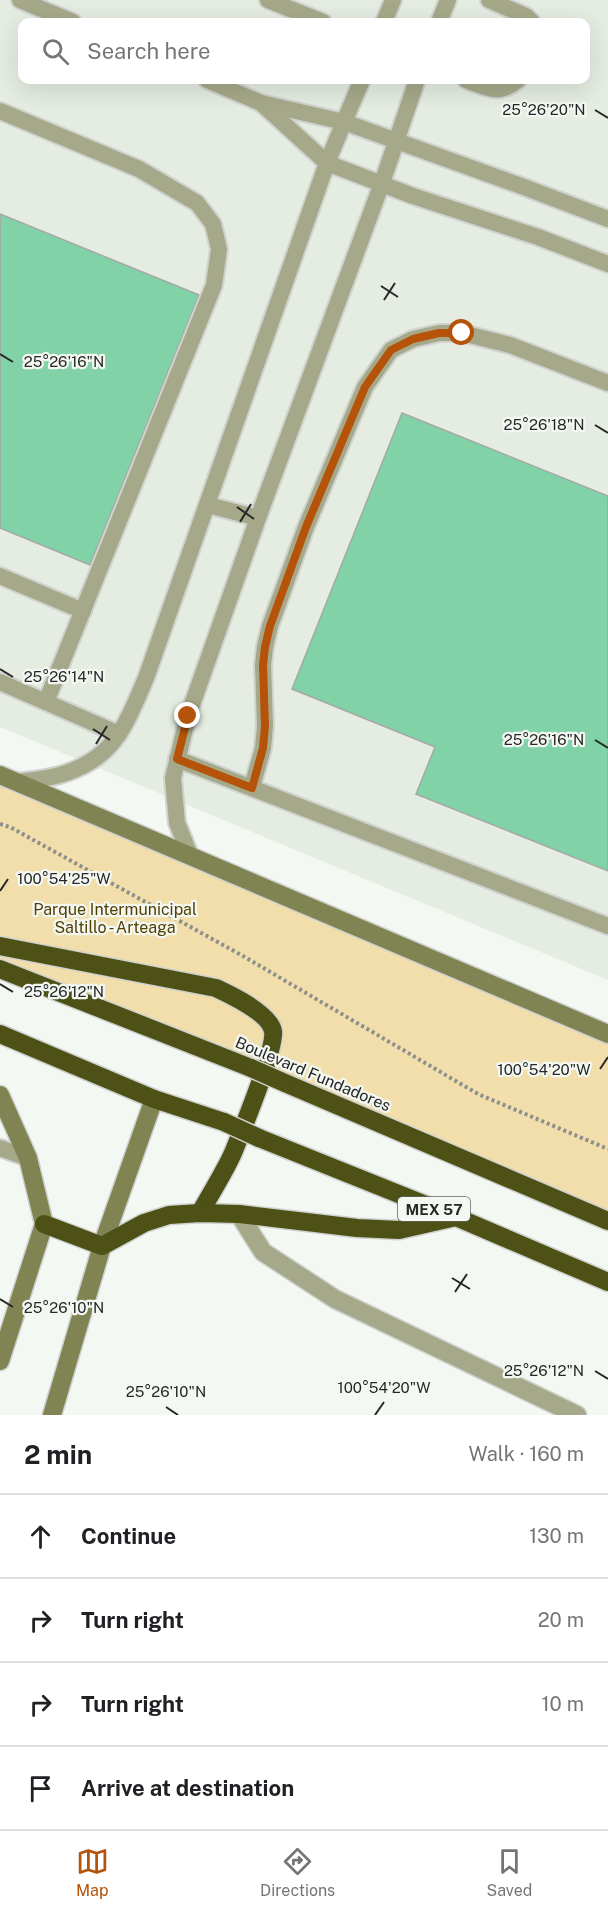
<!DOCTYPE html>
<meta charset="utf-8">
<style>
body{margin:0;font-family:"Public Sans",sans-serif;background:#f2f2f2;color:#202124}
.stop{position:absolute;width:18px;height:18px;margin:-14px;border:4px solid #b45309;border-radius:50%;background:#fff}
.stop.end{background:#b45309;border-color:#fff;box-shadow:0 2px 6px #0008}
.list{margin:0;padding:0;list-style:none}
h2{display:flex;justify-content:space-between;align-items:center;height:78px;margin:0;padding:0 24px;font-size:26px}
h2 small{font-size:20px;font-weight:400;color:#757577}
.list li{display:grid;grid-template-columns:39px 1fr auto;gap:18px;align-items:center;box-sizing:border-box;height:84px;padding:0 24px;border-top:2px solid #e0e0e0}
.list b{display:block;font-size:22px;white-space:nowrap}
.list em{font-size:20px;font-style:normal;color:#757577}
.icon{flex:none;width:33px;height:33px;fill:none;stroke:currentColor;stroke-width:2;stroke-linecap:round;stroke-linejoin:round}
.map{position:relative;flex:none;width:608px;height:1415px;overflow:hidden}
.search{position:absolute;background:#fff;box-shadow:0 6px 24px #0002;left:18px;right:18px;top:18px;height:66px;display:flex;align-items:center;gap:15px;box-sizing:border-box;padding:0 21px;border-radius:12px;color:#757577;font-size:22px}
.sheet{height:414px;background:#fff}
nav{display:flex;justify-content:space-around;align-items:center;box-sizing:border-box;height:84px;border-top:2px solid #e0e0e0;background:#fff;font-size:16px;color:#757577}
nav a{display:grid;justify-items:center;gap:3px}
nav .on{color:#b45309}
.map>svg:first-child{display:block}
</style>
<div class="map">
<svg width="608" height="1415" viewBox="0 0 608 1415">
<rect width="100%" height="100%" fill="#f4f8f3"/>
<path fill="#e5ede2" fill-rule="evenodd" d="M0,0H608V980L0,727ZM22,22H586V80H22Z"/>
<polygon fill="#f2deaa" points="0,775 608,1037 608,1221 0,965"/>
<g fill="#82d2a8" stroke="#a4a9a6" stroke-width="1.5">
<polygon points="0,214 199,295 90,565 0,528"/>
<polygon points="402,413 608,496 608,871 416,794 435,747 292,689"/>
</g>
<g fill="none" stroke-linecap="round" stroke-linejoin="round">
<defs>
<g id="lane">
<polyline points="20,0 73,22"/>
<polyline points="268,0 323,22"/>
<polyline points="489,0 526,16 532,22"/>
<polyline points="384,22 393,0"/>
<polyline points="439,22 448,0"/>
<polyline points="207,80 261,103 344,122 362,80"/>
<path d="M466,80C487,88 499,96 518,80"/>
<polyline points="261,103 327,163 413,196 538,237 608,264"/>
<polyline points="0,111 139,169 197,203 213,224 219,249 214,285 46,702"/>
<polyline points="208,505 258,518"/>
<polyline points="0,576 83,611"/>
<polyline points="0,682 119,734"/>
<polyline points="177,759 608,926"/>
<path d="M16,782C32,780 48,779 63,774C115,758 126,724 146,678L327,163L344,122L524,187L608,219"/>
<polyline points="252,787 263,748 265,726 263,665 265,647 270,626 306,527 365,387 391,350 413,339 439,333 462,333 510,345 608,383"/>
<polyline points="190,855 177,823 173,778 188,716 258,518 382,183 417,80"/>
<polyline points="0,1148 28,1158"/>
</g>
<polyline id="street" points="239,1214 263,1252 335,1299 577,1415"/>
<g id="secondary">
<polyline points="0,775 608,1034"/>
<polyline points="0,1095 28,1158 44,1224 0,1361"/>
<polyline points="52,1415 102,1246 154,1099"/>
</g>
<g id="highway">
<path d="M0,946L216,988C231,995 269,1013 273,1031C276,1048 241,1133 233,1153C224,1173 211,1193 200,1213"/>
<polyline points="0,969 251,1068"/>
<polyline points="0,1034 154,1099 224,1122"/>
<polyline points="285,1083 608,1221"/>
<polyline points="259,1138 456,1217 608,1282"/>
<polyline points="44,1224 102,1246 144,1223 169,1215 200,1213 239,1214 357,1228 399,1230 456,1217"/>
</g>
</defs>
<use href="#lane" stroke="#cfd2ce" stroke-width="20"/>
<use href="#street" stroke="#cfd2ce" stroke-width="21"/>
<use href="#secondary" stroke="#cfd2ce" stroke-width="21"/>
<use href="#highway" stroke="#cfd2ce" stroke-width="21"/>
<polyline stroke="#8c8f8c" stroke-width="4" stroke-dasharray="3 3" stroke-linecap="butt" points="0,824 10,827 243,956 478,1094 608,1149"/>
<use href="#lane" stroke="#a6a989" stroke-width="16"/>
<use href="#street" stroke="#a6a989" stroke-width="18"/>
<use href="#secondary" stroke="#808453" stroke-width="18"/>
<use href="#highway" stroke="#4e5115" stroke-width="18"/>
<defs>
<g id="highway-bridge">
<polyline points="251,1068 285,1083"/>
<polyline points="224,1122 259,1138"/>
</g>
</defs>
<use href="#highway-bridge" stroke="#cfd2ce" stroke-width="21" stroke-linecap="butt"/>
<use href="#highway-bridge" stroke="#4e5115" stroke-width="18"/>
</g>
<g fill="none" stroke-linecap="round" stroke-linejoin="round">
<polyline stroke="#b45309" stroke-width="8" points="188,716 177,759 252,788 263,748 265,726 263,665 265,647 270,626 306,527 365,387 391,350 413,339 439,333 462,333"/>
</g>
<path fill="none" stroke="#262726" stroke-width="2" d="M595,110L608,118M381,286L398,297M384,300L395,283M0,354L13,362M595,425L608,433M237,507L254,519M240,522L251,504M0,669L13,677M93,729L110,740M595,740L608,748M96,744L107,726M0,891L8,879M0,984L13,992M600,1069L608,1057M452,1278L470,1289M455,1292L467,1274M0,1299L13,1307M595,1371L608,1379M166,1407L178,1415M375,1415L384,1402"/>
<g text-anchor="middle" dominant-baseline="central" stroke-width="4.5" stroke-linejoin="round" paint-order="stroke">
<rect fill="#f4f8f3" stroke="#646664" stroke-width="1.5" x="398" y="1197" width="72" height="24" rx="4.5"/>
<g font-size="15" font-weight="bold" fill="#262726">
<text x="434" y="1209">MEX 57</text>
</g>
<g font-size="16" fill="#513e00" stroke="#f4f8f3">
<text x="115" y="909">Parque Intermunicipal<tspan x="115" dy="18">Saltillo - Arteaga</tspan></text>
</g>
<g font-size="16" fill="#262726" stroke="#f4f8f3">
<text transform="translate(313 1074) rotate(23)">Boulevard Fundadores</text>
</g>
</g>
<g font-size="15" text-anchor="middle" fill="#262726" stroke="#f4f8f3" stroke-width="4.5" stroke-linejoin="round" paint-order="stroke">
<text x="544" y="115">25°26'20"N</text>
<text x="64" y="367">25°26'16"N</text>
<text x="544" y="430">25°26'18"N</text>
<text x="64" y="682">25°26'14"N</text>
<text x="544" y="745">25°26'16"N</text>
<text x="64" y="884">100°54'25"W</text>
<text x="64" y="997">25°26'12"N</text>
<text x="544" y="1075">100°54'20"W</text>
<text x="64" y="1313">25°26'10"N</text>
<text x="544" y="1376">25°26'12"N</text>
<text x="384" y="1393">100°54'20"W</text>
<text x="166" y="1397">25°26'10"N</text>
</g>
</svg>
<div class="stop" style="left:462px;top:333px"></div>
<div class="stop end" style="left:188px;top:716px"></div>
<div class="search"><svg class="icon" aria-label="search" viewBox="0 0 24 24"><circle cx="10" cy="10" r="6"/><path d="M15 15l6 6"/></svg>Search here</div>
</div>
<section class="sheet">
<h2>2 min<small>Walk · 160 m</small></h2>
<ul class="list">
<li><svg class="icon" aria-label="ahead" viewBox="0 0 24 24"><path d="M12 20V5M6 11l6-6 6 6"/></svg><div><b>Continue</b></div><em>130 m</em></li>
<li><svg class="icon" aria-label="right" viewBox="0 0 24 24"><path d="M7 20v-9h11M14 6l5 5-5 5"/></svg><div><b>Turn right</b></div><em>20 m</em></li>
<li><svg class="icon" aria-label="right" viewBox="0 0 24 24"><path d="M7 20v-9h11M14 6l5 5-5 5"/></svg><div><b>Turn right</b></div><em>10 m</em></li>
<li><svg class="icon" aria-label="arrive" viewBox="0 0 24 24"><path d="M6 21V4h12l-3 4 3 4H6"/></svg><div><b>Arrive at destination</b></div></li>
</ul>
</section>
<nav>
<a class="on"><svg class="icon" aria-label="map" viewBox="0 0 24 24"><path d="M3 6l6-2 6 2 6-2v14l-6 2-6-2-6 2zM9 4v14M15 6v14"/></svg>Map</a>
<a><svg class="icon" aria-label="directions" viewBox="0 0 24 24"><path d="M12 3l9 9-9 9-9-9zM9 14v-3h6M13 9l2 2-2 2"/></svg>Directions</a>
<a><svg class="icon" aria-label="saved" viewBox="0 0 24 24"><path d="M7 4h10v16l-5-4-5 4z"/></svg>Saved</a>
</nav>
